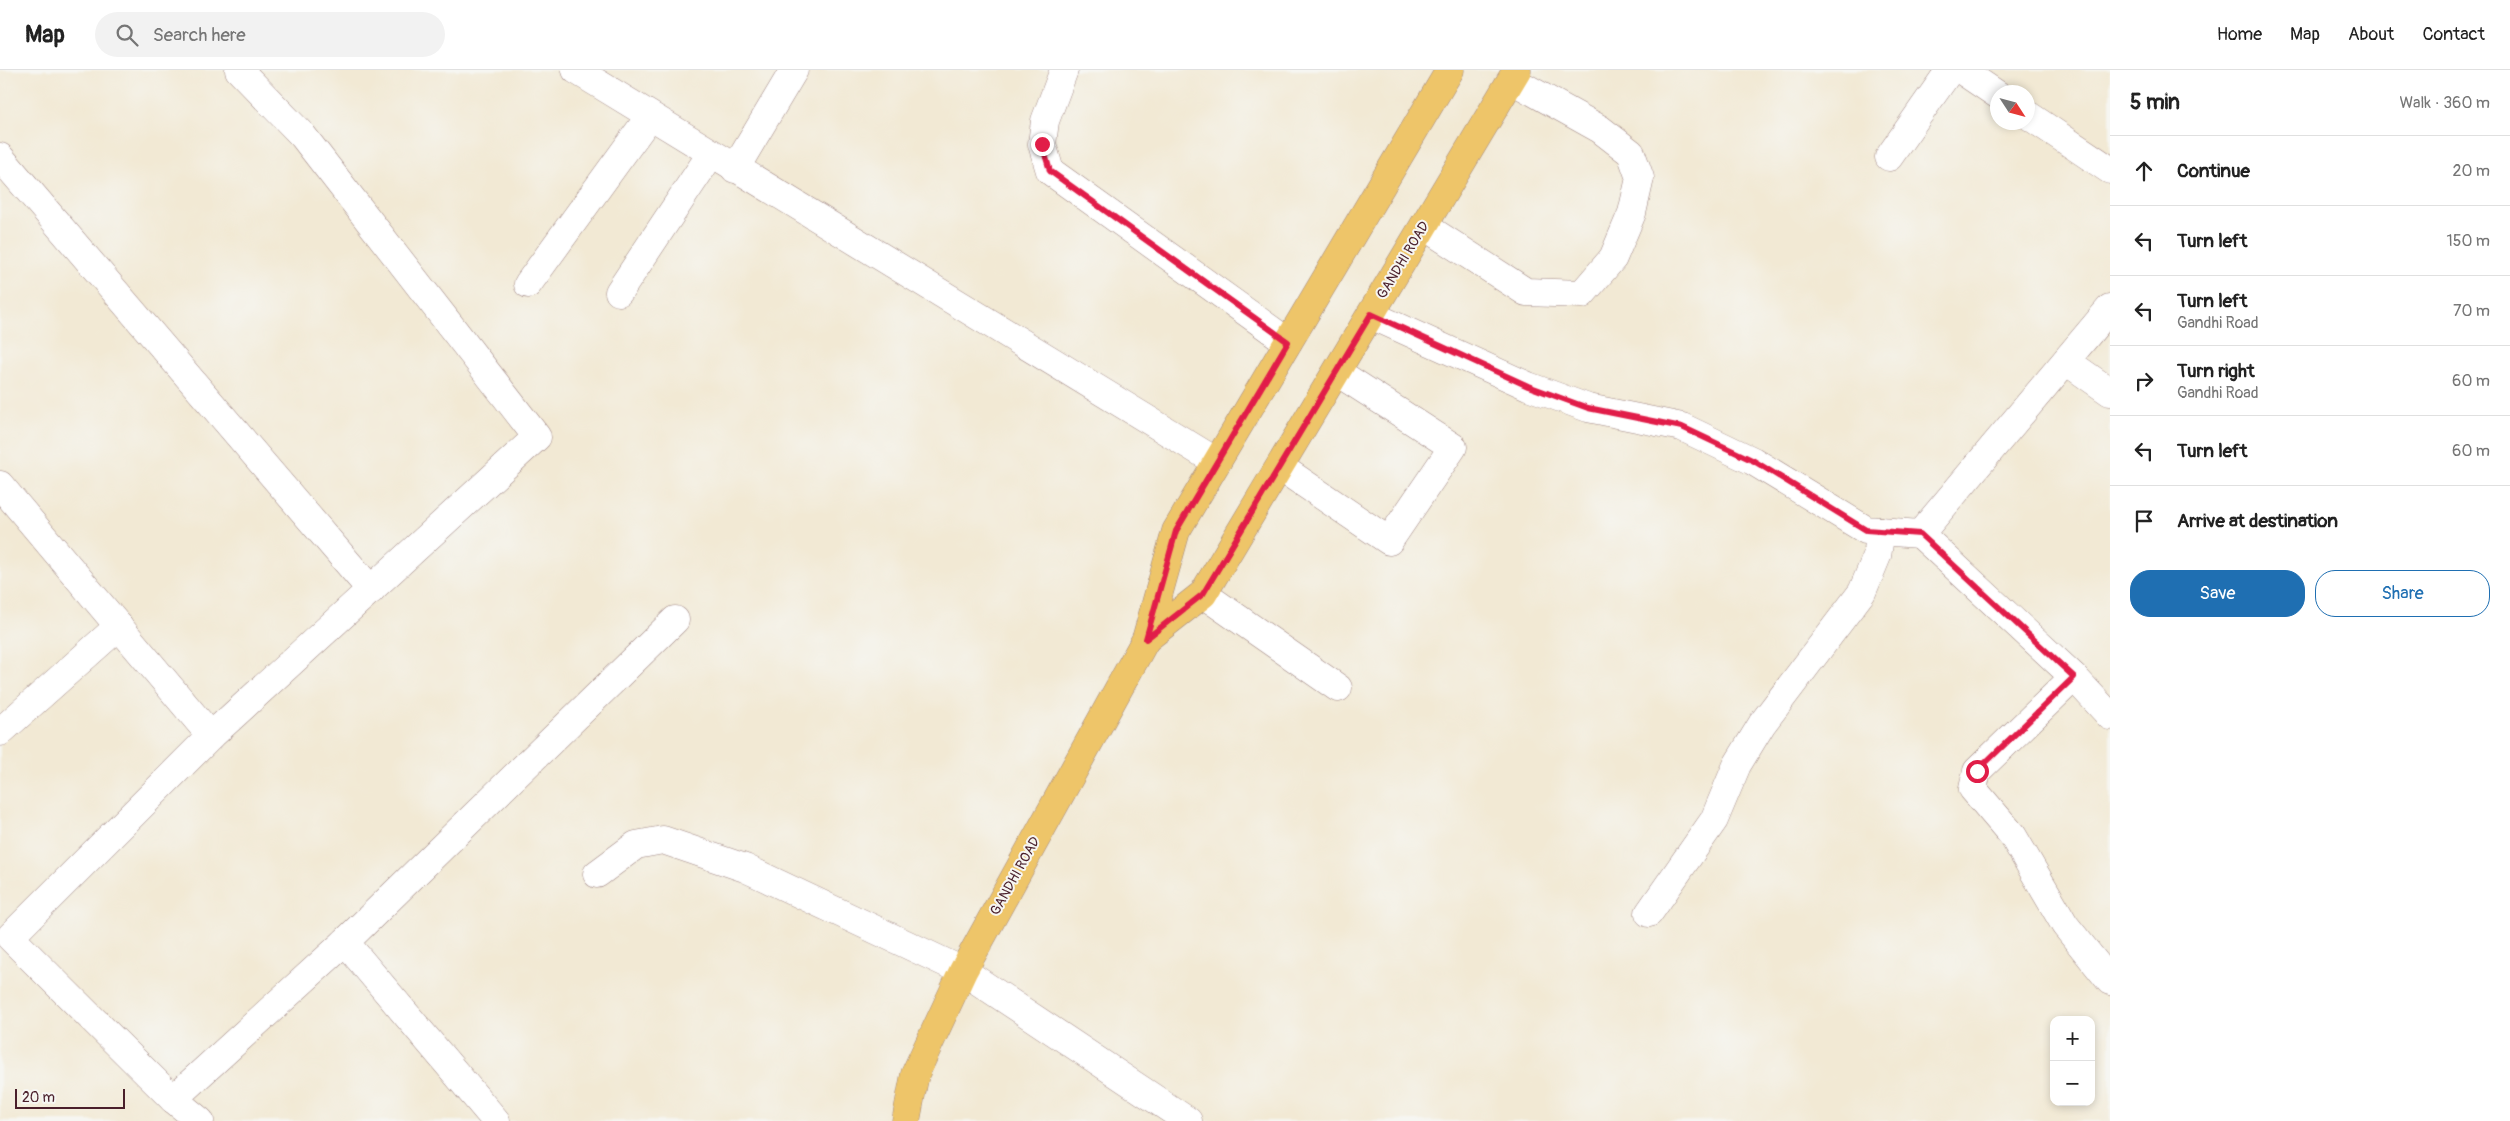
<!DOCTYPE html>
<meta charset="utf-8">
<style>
body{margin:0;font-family:Pangolin,sans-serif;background:#f2f2f2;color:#222}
.controls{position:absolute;right:15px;bottom:15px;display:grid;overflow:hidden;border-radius:10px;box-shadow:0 2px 8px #0003}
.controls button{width:45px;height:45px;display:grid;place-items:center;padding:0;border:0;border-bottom:1px solid #e0e0e0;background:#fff;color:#222;font:25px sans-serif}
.compass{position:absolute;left:1990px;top:15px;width:45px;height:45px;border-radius:50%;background:#fff;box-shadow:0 2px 8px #0003;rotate:126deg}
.scale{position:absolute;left:15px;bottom:12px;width:110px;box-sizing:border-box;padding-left:5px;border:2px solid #4a1f2b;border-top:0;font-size:14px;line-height:18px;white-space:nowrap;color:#4a1f2b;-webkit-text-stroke:4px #f6f6f2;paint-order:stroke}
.stop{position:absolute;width:15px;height:15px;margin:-11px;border:4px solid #e11d48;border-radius:50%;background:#fff}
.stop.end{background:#e11d48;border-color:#fff;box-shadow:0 1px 5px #0008}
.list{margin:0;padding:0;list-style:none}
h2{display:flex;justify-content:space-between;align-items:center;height:65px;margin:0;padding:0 20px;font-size:21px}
h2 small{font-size:16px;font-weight:400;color:#767676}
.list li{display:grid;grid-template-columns:32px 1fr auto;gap:15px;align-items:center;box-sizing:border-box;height:70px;padding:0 20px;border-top:1px solid #e0e0e0}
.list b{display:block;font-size:19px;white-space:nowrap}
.list p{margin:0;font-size:16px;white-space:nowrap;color:#767676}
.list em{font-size:16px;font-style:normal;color:#767676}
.actions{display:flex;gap:10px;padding:15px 20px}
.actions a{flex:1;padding:11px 0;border:1px solid #1f6fb2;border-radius:20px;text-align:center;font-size:18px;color:#1f6fb2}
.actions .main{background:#1f6fb2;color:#fff}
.icon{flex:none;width:28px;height:28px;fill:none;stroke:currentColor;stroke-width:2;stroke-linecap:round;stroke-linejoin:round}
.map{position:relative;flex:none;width:2110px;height:1051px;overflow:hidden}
header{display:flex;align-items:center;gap:30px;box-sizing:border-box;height:70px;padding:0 25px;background:#fff;border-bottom:1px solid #e0e0e0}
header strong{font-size:24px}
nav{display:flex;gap:28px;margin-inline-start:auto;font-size:18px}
.search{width:350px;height:45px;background:#f2f2f2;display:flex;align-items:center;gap:12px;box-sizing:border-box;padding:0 18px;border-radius:28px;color:#767676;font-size:19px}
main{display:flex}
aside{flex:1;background:#fff}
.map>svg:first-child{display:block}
</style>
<header>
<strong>Map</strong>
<div class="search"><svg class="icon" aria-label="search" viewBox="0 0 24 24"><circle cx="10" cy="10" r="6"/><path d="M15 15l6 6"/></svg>Search here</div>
<nav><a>Home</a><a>Map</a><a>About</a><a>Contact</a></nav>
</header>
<main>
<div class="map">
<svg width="2110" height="1051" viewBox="0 0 2110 1051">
<rect width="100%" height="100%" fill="#f6f6f2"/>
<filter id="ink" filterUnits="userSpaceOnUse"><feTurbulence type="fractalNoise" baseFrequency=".02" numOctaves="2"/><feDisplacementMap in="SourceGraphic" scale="10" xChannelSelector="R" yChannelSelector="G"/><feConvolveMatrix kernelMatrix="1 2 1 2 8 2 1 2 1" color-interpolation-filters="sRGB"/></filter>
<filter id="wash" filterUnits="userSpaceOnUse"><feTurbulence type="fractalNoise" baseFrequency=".0096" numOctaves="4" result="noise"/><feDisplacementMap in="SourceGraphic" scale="20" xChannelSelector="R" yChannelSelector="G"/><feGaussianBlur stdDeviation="1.12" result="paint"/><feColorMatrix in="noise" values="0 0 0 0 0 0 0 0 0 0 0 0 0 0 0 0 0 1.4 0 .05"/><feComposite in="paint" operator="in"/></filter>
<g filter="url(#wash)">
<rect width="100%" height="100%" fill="#f2e9d4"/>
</g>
<g filter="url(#ink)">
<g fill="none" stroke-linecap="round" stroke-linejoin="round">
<defs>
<g id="minor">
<polyline points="576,0 1217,392"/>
<polyline points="1064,0 1045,51 1042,74 1050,101 1288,272"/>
<polyline points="1961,0 1998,25"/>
<polyline points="2028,45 2110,100"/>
<polyline points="0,87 371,520"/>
<polyline points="1889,87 1950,0"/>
<polyline points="735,99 794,0"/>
<polyline points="1424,156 1526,222 1582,224 1613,188 1632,143 1640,108 1631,83 1600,59 1512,10"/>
<polyline points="528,214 650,46"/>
<polyline points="619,222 711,84"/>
<polyline points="1371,245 1528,316 1588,338 1682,357 1753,391 1866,460 1920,464 2110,238"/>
<polyline points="2066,291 2110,322"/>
<polyline points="1280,397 1389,471 1453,377 1337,302"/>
<polyline points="0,415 211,666 537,367 303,66 239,0"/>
<polyline points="1920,464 2074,607 2110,646"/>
<polyline points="1203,524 1338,618"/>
<polyline points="2074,607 1977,701 1973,719 2013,766 2065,855 2110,911"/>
<polyline points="0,662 119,556"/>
<polyline points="597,804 636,775 663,770 745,798 963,901 1188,1051"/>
<polyline points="1649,843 1714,750 1737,695 1762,654 1862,522 1877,486 1881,461"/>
<polyline points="345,872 496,1051"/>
<polyline points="173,1029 345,872 675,550"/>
<polyline points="200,1051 173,1029 10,867 211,666"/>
</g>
<g id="major">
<polyline points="1146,569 1203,524 1517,0"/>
<polyline points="906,1051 915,1004 963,901 1146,569 1176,461 1450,0"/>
</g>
</defs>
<use href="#minor" stroke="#9e8480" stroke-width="29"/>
<use href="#major" stroke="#9e8480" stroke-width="29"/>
<use href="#minor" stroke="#fff" stroke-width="28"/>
<use href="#major" stroke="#eec569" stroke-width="28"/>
</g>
</g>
<g fill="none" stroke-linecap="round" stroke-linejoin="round" filter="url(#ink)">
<polyline stroke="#e11d48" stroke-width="6" points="1042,74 1050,101 1288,272 1176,461 1146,569 1203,524 1371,244 1528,316 1588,338 1682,357 1754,391 1866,460 1920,464 2074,607 1977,701"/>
</g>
<g text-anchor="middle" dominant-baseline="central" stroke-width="4" stroke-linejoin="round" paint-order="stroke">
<g font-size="14" fill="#4a1f2b" stroke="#f6f6f2">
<text transform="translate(1403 190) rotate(-59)">GANDHI ROAD</text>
<text transform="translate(1015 806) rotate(-61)">GANDHI ROAD</text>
</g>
</g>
</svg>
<div class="controls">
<button>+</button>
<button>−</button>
</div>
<svg class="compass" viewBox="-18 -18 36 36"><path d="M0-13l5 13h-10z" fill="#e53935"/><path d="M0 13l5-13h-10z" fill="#767676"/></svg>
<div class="scale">20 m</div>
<div class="stop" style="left:1977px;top:701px"></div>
<div class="stop end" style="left:1042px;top:74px"></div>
</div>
<aside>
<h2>5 min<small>Walk · 360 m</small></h2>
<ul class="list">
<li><svg class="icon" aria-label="ahead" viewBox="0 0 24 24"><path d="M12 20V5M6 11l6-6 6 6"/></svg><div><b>Continue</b></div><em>20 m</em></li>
<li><svg class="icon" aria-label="left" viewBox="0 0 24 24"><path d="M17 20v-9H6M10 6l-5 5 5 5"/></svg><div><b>Turn left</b></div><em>150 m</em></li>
<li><svg class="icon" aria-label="left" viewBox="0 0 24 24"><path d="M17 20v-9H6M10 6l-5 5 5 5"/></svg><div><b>Turn left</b><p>Gandhi Road</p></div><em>70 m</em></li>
<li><svg class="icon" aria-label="right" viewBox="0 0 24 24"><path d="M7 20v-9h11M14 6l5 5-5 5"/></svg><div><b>Turn right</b><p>Gandhi Road</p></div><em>60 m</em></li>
<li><svg class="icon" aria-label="left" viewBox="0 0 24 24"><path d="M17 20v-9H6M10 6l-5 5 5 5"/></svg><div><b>Turn left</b></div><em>60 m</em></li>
<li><svg class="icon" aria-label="arrive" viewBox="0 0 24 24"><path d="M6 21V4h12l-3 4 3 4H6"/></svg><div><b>Arrive at destination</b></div></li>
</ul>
<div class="actions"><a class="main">Save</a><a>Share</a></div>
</aside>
</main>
